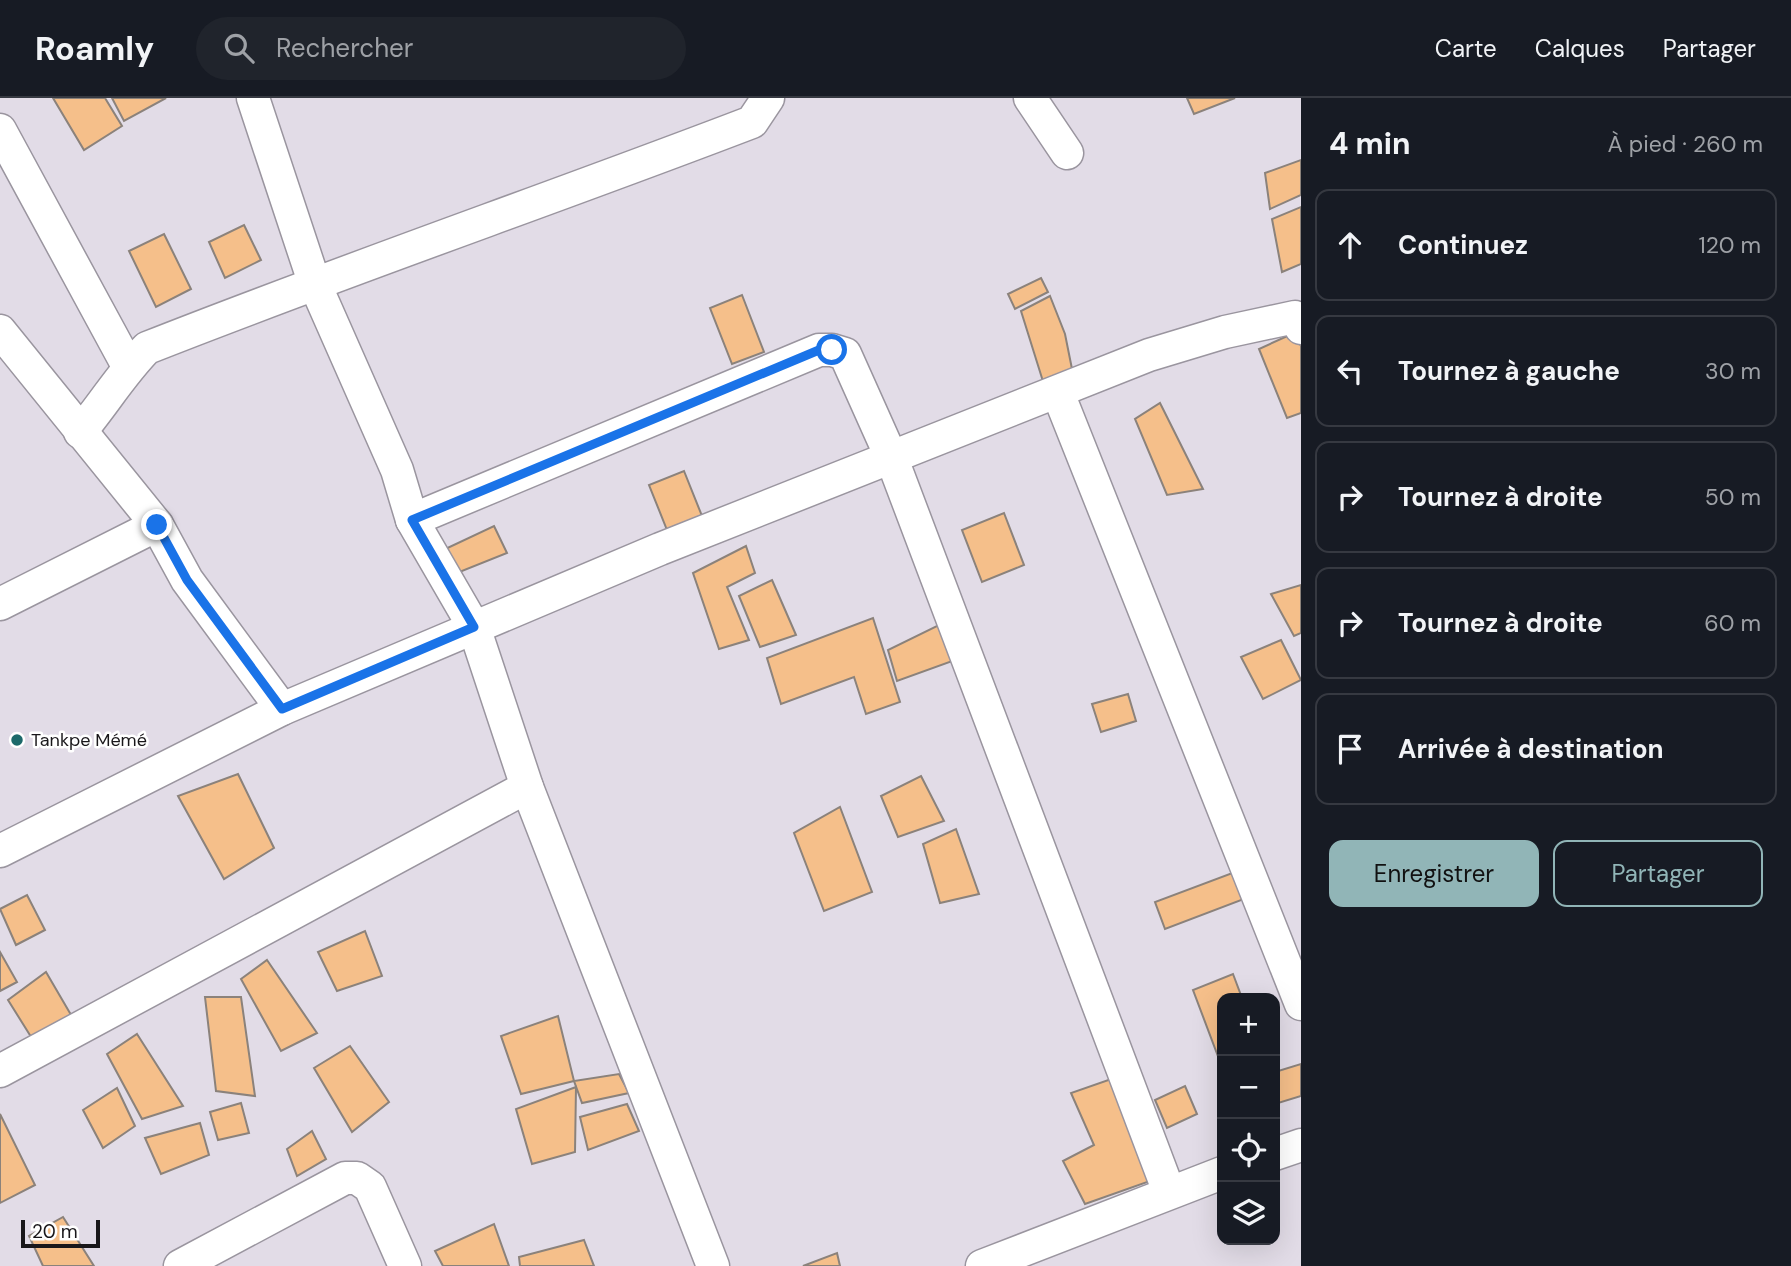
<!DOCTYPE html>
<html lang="fr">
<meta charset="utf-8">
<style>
body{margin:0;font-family:"DM Sans",sans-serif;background:#20242c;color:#f1f3f6}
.controls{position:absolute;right:21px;bottom:21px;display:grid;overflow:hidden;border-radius:14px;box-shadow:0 7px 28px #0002}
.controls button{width:63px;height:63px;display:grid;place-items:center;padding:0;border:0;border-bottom:2px solid #363941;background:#171b24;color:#f1f3f6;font:35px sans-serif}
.scale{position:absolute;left:21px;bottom:18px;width:79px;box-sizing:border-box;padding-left:7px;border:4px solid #19171a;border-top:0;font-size:19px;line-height:24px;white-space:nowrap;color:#19171a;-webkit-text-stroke:5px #fff;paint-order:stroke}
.stop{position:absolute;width:21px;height:21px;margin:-16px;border:5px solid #1a73e8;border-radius:50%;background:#fff}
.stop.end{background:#1a73e8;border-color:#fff;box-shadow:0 2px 7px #0008}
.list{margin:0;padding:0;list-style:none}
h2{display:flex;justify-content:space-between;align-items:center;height:91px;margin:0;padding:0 28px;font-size:30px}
h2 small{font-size:23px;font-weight:400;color:#9ea1a6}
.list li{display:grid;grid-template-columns:46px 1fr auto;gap:21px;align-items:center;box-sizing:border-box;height:112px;margin:0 14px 14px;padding:0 14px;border:2px solid #363941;border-radius:14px}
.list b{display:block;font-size:26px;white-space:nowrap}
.list em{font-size:23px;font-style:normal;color:#9ea1a6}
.actions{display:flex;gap:14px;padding:21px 28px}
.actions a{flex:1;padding:16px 0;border:2px solid #91b5b7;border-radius:14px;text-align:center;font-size:24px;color:#91b5b7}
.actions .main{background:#91b5b7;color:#111}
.icon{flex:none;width:38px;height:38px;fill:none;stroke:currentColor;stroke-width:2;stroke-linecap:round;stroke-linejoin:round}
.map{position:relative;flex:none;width:1301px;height:1168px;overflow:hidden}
header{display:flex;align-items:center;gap:42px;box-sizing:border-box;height:98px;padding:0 35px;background:#171b24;border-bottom:2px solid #363941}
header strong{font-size:33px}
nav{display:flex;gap:38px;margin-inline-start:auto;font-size:24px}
.search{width:490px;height:63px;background:#20242c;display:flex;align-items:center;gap:18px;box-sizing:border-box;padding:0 24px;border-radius:38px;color:#9ea1a6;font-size:26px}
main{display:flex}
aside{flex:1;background:#171b24}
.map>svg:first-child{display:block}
</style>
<header>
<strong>Roamly</strong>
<div class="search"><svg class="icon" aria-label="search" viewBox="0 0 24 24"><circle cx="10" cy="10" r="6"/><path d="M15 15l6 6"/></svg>Rechercher</div>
<nav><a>Carte</a><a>Calques</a><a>Partager</a></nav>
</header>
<main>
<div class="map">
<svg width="1301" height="1168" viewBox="0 0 1301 1168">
<rect width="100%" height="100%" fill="#e2dce7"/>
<g fill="#f5bf8a" stroke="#8b827b" stroke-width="2">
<polygon points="53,0 105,0 122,28 84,52"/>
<polygon points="112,0 166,0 124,23"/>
<polygon points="1187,0 1235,0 1194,16"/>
<polygon points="1301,62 1301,97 1270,111 1265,75"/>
<polygon points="1301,109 1301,166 1282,174 1272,121"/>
<polygon points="244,127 261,162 225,180 209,144"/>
<polygon points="164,136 191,191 156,209 129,153"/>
<polygon points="1041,180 1048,194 1015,211 1008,196"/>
<polygon points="742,197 764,254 732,266 710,210"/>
<polygon points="1050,198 1065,236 1074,281 1046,293 1021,213"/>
<polygon points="1294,235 1301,248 1301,315 1287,320 1259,251"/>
<polygon points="1160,305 1203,391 1167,397 1135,321"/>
<polygon points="684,373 706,428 671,442 649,387"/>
<polygon points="1004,415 1024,467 982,484 962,432"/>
<polygon points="494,428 507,455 452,477 441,453"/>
<polygon points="746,448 755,475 727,489 749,542 719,551 693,475"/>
<polygon points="772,482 796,537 760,549 739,498"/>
<polygon points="1301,487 1301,535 1294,538 1271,496"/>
<polygon points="873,520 900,604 866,616 854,579 781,606 767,560"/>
<polygon points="943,525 958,561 897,583 888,552"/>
<polygon points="1281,542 1301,582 1263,601 1241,559"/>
<polygon points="1128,596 1136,623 1101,634 1092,606"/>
<polygon points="238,676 274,750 224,781 178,698"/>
<polygon points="921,678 944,723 898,739 881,698"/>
<polygon points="840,709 872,794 824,813 794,735"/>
<polygon points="956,731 979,796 940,805 923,746"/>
<polygon points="1235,774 1244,801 1165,831 1155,804"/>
<polygon points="27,797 45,832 16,847 0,811"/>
<polygon points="365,833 382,878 337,893 318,854"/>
<polygon points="0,854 17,884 0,893"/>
<polygon points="267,862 317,935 281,953 241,881"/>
<polygon points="46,874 74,922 33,942 8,902"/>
<polygon points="1233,876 1242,900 1222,900 1222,959 1219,961 1193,892"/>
<polygon points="205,899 241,899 255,998 216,993"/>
<polygon points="558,918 574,983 521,996 501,938"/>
<polygon points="137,936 183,1008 142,1021 107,956"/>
<polygon points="350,948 389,1004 352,1034 314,970"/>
<polygon points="1301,966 1301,998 1275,1006 1275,974"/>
<polygon points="619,976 629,995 582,1005 574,983"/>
<polygon points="1117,979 1153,1082 1085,1106 1063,1063 1094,1047 1071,995"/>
<polygon points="1185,988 1197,1016 1167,1030 1155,1002"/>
<polygon points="576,989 575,1054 532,1066 516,1011"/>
<polygon points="117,990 135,1028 103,1050 83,1012"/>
<polygon points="241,1005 249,1035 218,1042 210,1014"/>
<polygon points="627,1006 639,1033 588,1052 580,1019"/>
<polygon points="0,1016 35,1087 0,1105"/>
<polygon points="200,1025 209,1057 161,1076 145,1040"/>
<polygon points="312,1033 326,1061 297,1078 287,1051"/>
<polygon points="63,1119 94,1168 43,1168 29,1138"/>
<polygon points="494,1126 509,1168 443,1168 435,1153"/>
<polygon points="584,1142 594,1168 520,1168 519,1159"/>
<polygon points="837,1155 840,1168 803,1168"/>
</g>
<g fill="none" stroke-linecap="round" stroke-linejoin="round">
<defs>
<g id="minor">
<polyline points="253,0 314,184 397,372 412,422 474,529 527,689 713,1168"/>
<polyline points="1030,0 1067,55"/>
<polyline points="0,32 128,268"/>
<polyline points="0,233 157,427 187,482 282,611"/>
<polyline points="1058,295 1301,906"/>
<path d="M80,334C103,307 122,275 147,250C347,171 551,101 752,24L768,0"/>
<polyline points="412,422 819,252 832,252 845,256 892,361 1169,1094"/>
<polyline points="0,506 157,427"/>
<polyline points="0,753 282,611 660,451 1149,257 1225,234 1295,219 1301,230"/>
<polyline points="0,973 527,689"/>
<polyline points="1275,1056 1301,1047"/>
<polyline points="180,1168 345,1080 357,1080 370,1089 405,1168"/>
<polyline points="982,1168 1222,1075"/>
</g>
</defs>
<use href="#minor" stroke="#9a959f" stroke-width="35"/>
<use href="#minor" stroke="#fff" stroke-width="32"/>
</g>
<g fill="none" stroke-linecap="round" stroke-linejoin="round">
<polyline stroke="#1a73e8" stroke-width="9" points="157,427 187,482 282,611 474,529 412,422 819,252 832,252"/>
</g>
<circle fill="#1c696a" stroke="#fff" stroke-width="2.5" cx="17" cy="642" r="7"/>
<g text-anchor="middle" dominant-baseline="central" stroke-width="5" stroke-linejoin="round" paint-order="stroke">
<g font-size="18" fill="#19171a" stroke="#fff" text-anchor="start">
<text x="31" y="642">Tankpe Mémé</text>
</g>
</g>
</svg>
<div class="controls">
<button>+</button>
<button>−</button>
<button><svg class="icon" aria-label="locate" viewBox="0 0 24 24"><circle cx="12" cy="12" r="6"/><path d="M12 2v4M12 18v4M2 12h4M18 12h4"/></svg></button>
<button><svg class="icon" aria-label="layers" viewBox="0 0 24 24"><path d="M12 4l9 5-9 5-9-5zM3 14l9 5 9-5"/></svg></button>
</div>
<div class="scale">20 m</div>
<div class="stop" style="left:832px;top:252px"></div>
<div class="stop end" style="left:157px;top:427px"></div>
</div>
<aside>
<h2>4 min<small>À pied · 260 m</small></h2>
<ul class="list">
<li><svg class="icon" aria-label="ahead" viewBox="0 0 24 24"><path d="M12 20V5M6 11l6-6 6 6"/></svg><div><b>Continuez</b></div><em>120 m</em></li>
<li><svg class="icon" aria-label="left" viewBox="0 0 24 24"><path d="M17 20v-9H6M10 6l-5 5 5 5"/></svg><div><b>Tournez à gauche</b></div><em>30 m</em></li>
<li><svg class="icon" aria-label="right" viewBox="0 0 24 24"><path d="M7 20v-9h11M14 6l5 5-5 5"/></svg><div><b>Tournez à droite</b></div><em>50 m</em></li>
<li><svg class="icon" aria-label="right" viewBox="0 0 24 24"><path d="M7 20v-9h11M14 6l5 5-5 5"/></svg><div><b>Tournez à droite</b></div><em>60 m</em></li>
<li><svg class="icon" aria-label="arrive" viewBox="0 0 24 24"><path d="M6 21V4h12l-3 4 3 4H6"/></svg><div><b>Arrivée à destination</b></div></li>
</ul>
<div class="actions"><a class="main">Enregistrer</a><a>Partager</a></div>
</aside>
</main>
